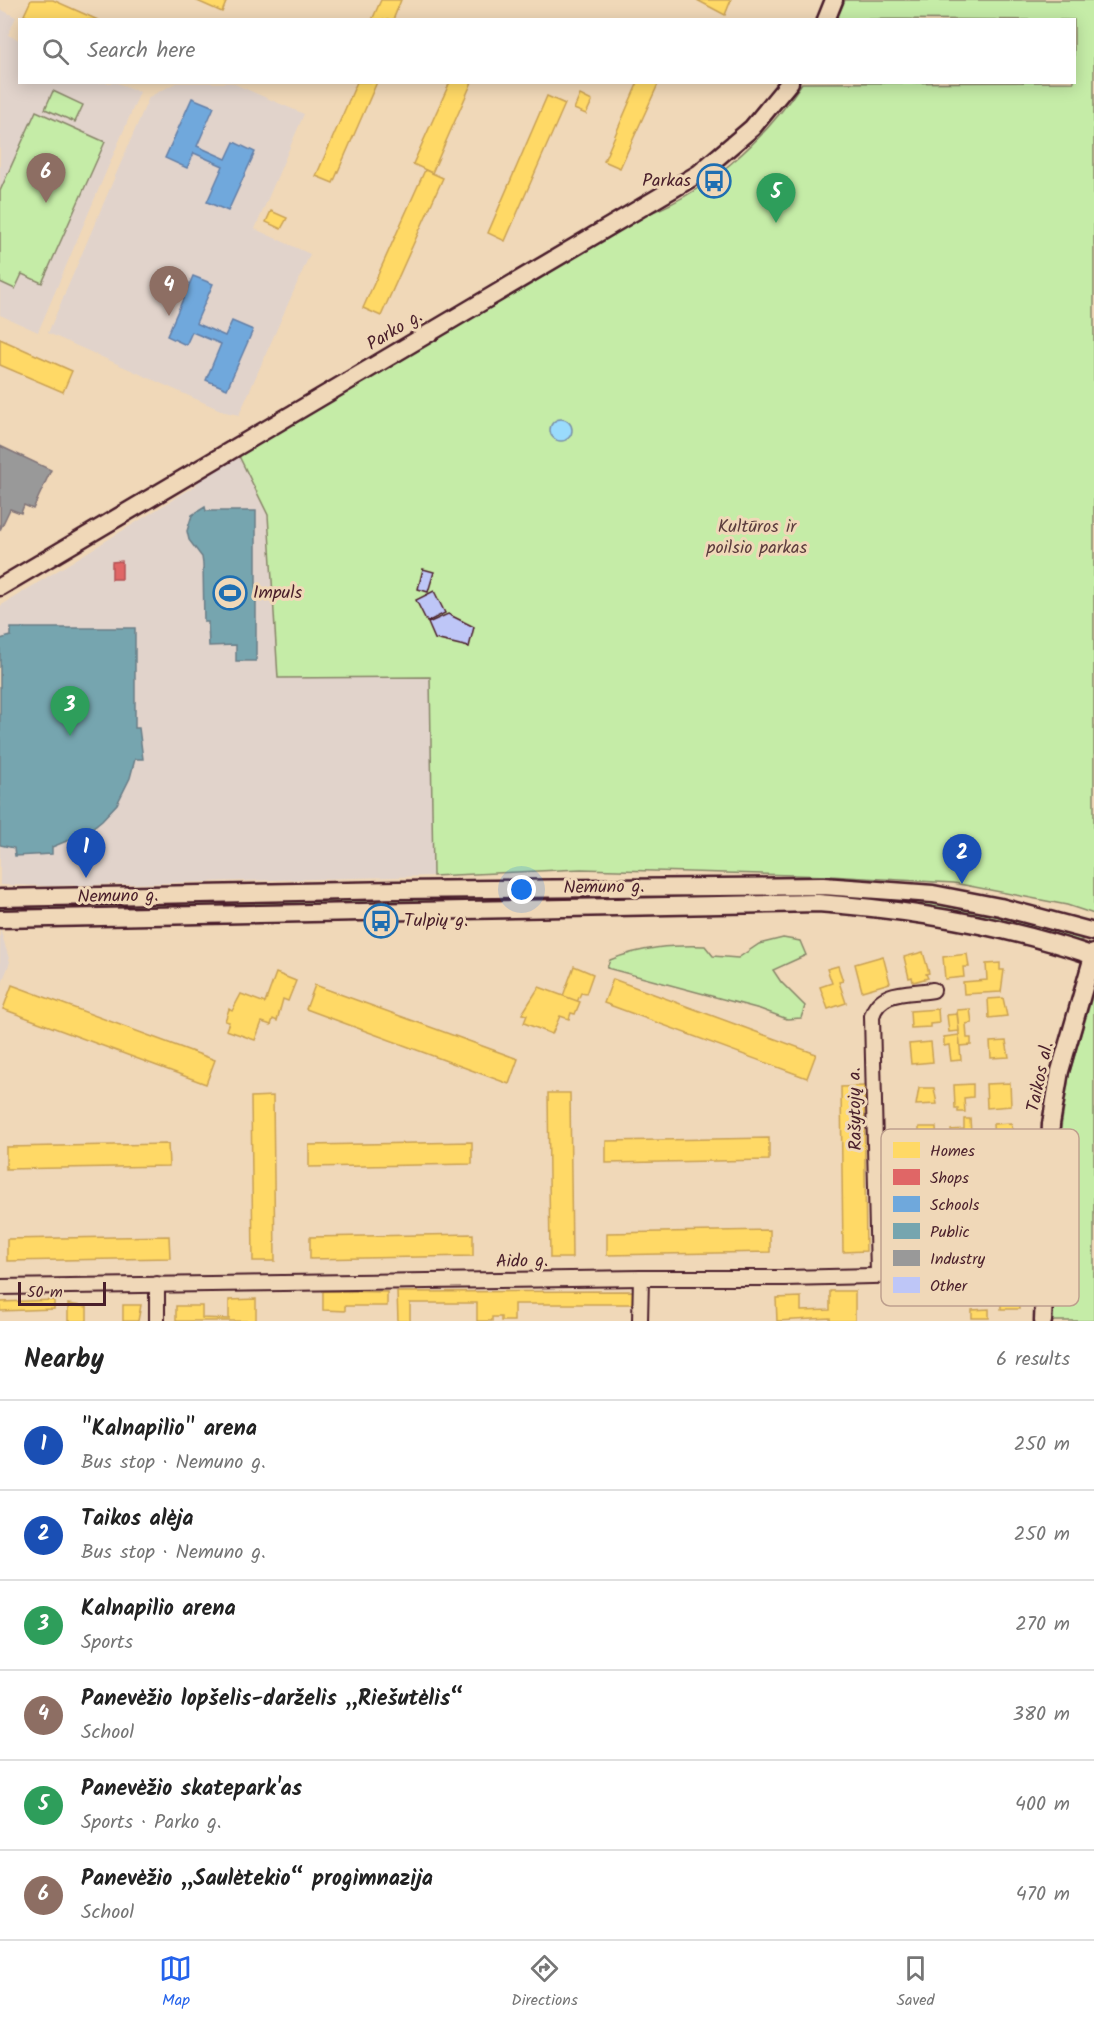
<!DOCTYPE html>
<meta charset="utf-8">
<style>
body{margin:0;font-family:Kalam,sans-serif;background:#f2f2f2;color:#222}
.scale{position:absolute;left:18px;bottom:15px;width:88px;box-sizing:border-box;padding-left:6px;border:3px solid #4a1f2b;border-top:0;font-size:16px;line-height:21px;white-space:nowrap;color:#4a1f2b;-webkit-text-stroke:4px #f0d8b8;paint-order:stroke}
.you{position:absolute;left:522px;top:890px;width:21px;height:21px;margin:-15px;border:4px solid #fff;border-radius:50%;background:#1a73e8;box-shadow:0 0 0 9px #1a73e833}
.badge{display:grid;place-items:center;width:39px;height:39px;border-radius:50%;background:#2563eb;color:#fff;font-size:20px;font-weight:700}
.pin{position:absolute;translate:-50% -50px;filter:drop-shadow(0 2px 3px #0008)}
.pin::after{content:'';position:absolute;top:32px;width:21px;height:18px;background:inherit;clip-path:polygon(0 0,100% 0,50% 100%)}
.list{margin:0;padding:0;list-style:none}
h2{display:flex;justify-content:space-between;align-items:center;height:78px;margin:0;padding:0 24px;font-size:26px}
h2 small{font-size:20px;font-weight:400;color:#767676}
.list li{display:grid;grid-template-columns:39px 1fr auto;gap:18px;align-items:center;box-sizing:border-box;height:90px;padding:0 24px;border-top:2px solid #e0e0e0}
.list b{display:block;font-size:22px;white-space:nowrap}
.list p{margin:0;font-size:20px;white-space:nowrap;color:#767676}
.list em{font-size:20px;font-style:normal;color:#767676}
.icon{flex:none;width:33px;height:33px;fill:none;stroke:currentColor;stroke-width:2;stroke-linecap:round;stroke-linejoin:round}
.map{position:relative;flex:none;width:1094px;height:1321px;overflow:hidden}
.search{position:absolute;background:#fff;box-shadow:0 3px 15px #0003;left:18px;right:18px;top:18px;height:66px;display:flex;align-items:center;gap:15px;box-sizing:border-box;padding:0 21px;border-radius:0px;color:#767676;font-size:22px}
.sheet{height:618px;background:#fff}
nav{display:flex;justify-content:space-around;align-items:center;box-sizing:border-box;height:84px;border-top:2px solid #e0e0e0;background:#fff;font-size:16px;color:#767676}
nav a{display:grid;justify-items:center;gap:3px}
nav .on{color:#2563eb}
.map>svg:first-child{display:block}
</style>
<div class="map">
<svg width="1094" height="1321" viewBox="0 0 1094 1321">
<rect width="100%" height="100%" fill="#f0d8b8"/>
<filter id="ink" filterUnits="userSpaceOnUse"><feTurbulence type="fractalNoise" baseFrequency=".0167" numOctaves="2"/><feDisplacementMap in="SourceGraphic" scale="12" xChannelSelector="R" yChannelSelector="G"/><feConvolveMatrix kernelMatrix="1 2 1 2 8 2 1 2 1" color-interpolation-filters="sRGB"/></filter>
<g filter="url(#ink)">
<g fill="#e1d3cb">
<polygon points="0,9 16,17 8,35 19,40 20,82 117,83 140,92 38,332 0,315"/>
<polygon points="176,83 232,83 304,114 255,229 310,254 239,415 225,412 48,333 149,97"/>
<polygon points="238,454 268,515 279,678 430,677 433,876 49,886 0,885 0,606 195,486 205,473"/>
<polygon points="0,928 10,962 0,988"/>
</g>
<g fill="#c5eca7" stroke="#888669" stroke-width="1.5">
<path d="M845,0H1094V914L1067,905L954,883L829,876L581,869L433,876L430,677L278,678L268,515L238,454L637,218C704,196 764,141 802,83L1074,82V20L837,19Z"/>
<polygon points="53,91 83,105 75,122 45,109"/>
<polygon points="36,111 105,142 42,283 22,274 15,289 0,282 0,191"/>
<polygon points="777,891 953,905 1080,937 1082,940 1078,941 979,915 878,901 0,913 0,907"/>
<path d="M783,938L800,941L806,955L773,970L781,982L805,1006L801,1018L787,1019L760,1009L607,968L610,960C642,947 671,945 705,946L713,956L738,958L759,944Z"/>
<polygon points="1094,990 1094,1321 1052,1321 1058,1147 1069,1075"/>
</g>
<circle fill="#9adbfc" stroke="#7a90a8" stroke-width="1.5" cx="561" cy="430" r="11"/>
<g fill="#ffd966" stroke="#c9a154" stroke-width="1.5">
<polygon points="31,0 53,0 98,20 33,20 24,15"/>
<polygon points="195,0 227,0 222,12"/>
<polygon points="381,0 401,0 393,20 372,20"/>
<polygon points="697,0 731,0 725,15"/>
<polygon points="357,82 377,82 333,183 316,176"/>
<polygon points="450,82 472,82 432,173 413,164"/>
<polygon points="638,82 659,82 620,168 604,161"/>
<polygon points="580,95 592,101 586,114 574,109"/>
<polygon points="547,96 565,104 505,241 488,233"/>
<polygon points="425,170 443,178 381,316 363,308"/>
<polygon points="271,211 287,218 281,229 266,222"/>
<polygon points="0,339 72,371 63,392 0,365"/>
<polygon points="923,952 929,973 926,974 928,978 913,982 912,977 909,978 904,957"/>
<polygon points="967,954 969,967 963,967 964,977 945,979 943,957"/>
<polygon points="883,956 890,983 862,991 855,964"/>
<polygon points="1000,963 1000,970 1004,970 1001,992 964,994 963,982 987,980 986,964"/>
<polygon points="574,966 593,974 586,994 581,993 577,1002 563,996"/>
<polygon points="838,966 843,981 839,982 846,1003 828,1009 820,987 832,983 827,969"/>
<polygon points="276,973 296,981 288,1001 283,999 277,1021 273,1019 271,1025 262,1022 255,1040 226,1030 229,1022 225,1021 229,1009 232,1011 241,994 265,1003"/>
<polygon points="613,979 816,1054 807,1078 604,1003"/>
<polygon points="12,985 215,1060 206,1084 3,1009"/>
<polygon points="315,985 518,1059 509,1084 306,1009"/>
<polygon points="539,987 580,1002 575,1014 571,1013 569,1019 560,1016 552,1034 524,1023 527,1015 522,1014"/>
<polygon points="1003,998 1007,1016 989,1018 988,999"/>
<polygon points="938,1009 939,1023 930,1024 930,1027 911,1028 910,1011"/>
<polygon points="970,1009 972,1023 966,1024 967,1038 971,1038 971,1045 960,1046 957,1010"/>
<polygon points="957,1014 959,1031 949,1032 947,1015"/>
<polygon points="959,1035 961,1060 951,1061 949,1045 944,1046 944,1037"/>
<polygon points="1006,1041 1009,1057 991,1058 990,1042"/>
<polygon points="931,1042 933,1062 911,1064 909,1044"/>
<polygon points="1010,1083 1011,1106 987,1108 986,1084"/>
<polygon points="973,1084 973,1097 964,1098 965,1112 958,1112 958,1108 955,1108 954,1085"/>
<polygon points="864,1086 866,1251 843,1252 841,1087"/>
<polygon points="919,1088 934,1088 937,1104 916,1105"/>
<polygon points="548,1093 570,1093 572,1258 550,1258"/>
<polygon points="273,1096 275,1261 253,1261 251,1097"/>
<polygon points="964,1119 970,1119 971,1133 977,1133 978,1147 953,1149 951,1130 964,1129"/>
<polygon points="1011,1123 1015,1141 994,1142 993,1124"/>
<polygon points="919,1127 936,1127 937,1145 919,1145"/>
<polygon points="769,1138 769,1160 606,1163 606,1141"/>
<polygon points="472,1142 472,1164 309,1167 309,1145"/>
<polygon points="168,1144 169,1166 6,1169 6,1147"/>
<polygon points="770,1230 770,1252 607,1255 607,1233"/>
<polygon points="473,1234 473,1256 310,1259 310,1237"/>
<polygon points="169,1236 170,1258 7,1261 7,1239"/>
<polygon points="1001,1290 1017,1290 1019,1309 1001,1309"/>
<polygon points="323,1291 387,1292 387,1306 345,1306 345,1311 323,1310"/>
<polygon points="633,1291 633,1304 514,1304 514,1321 501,1321 501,1317 492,1317 492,1321 477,1321 477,1303 410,1303 410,1321 398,1321 397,1292"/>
<polygon points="830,1291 855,1291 855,1321 830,1321 830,1318 777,1321 776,1298 801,1297 801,1311 830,1310"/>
<polygon points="256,1299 256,1321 176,1321 176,1306 202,1306 202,1318 229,1319 229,1300"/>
<polygon points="54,1300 54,1309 0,1311 0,1302"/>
<polygon points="68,1304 87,1307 87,1321 68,1321"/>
<polygon points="123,1305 141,1305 138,1321 123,1321"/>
<polygon points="989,1309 989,1318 972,1318 972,1310"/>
</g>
<polygon fill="#e06666" stroke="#b35154" stroke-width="1.5" points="122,561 122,579 112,579 112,562"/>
<g fill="#6fa8dc" stroke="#647fa7" stroke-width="1.5">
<polygon points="192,98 214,107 197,146 226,159 234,142 255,152 228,211 207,202 223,166 194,153 187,168 165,158"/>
<polygon points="193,276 213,284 196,323 225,336 232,321 253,330 227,389 206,380 221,344 192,332 186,345 167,336"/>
</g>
<g fill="#76a5af" stroke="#697d87" stroke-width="1.5">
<polygon points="205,507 206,511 256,511 256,661 236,661 236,645 209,646 208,622 204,622 203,564 202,557 189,540 187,531 192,515"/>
<polygon points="11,628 135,628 135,728 139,728 143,759 135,759 130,778 117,804 102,820 86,833 52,847 52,854 15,856 14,848 0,845 0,639 11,636"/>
</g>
<polygon fill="#999" stroke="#817478" stroke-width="1.5" points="0,446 51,470 33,509 24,505 21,513 10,509 0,530"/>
<g fill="#bec6f7" stroke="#4a1f2b" stroke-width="1.5">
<polygon points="423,569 434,572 428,592 418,589"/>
<polygon points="434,591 445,613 427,622 416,600"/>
<polygon points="448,614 474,627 469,647 435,639 428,623"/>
</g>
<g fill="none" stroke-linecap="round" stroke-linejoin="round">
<defs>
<g id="minor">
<path d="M878,1274L872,1016C880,989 909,994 933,990"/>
<polyline points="157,1284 157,1321"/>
<polyline points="0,1287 641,1278 785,1278 1044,1272"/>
<polyline points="640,1321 641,1278"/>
</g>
<g id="major">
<polyline points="826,20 834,0"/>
<polyline points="0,587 698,174 752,128 790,82"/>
<polyline points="0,898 397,890 823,886 933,894 1000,907 1094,932"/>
<path d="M0,919L818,903C913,910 1004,925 1094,956"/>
<polyline points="1043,1321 1051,1124 1060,1071 1094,953"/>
</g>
</defs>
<use href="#minor" stroke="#4a1f2b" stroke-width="18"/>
<use href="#major" stroke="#4a1f2b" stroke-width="21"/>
<use href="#minor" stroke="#f0d8b8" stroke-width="14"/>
<use href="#major" stroke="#f0d8b8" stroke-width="16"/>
</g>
</g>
<defs>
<symbol id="bus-ring" viewBox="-11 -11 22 22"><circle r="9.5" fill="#f0d8b8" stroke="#1f6fb2" stroke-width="1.5"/><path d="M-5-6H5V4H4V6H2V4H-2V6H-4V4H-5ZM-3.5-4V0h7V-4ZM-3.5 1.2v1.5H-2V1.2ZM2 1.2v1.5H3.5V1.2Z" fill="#1f6fb2"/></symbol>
<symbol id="stadium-ring" viewBox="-11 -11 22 22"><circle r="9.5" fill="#f0d8b8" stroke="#1f6fb2" stroke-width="1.5"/><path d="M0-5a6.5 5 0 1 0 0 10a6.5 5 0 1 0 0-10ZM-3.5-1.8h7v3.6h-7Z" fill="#1f6fb2"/></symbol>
</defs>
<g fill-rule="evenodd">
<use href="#bus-ring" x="695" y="162" width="38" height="38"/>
<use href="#stadium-ring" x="211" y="574" width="38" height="38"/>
<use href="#bus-ring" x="362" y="902" width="38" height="38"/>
</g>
<g text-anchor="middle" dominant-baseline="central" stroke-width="6" stroke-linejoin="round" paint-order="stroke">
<g font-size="18" fill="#4a1f2b" stroke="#f0d8b8" text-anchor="start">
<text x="691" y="181" text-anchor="end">Parkas</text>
<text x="253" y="593">Impuls</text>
<text x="404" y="921">Tulpių g.</text>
</g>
<g font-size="18" fill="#4a1f2b" stroke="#f0d8b8">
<text transform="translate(395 331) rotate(-31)">Parko g.</text>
<text transform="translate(604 888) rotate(-1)">Nemuno g.</text>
<text transform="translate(118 897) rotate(-1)">Nemuno g.</text>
<text transform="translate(1041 1077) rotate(-78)">Taikos al.</text>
<text transform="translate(856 1109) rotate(-91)">Rašytojų a.</text>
<text transform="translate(522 1262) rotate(-1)">Aido g.</text>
</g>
<g font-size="18" fill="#5c3e3e" stroke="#f0d8b8">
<text x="757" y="527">Kultūros ir<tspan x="757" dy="21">poilsio parkas</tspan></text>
</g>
</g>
<rect x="881" y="1129" width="198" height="177" rx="9" fill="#f0d8b8" stroke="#bea08e" stroke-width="1.5"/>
<rect x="893" y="1142" width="27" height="16" fill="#ffd966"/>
<rect x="893" y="1169" width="27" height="16" fill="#e06666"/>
<rect x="893" y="1196" width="27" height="16" fill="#6fa8dc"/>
<rect x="893" y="1223" width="27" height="16" fill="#76a5af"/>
<rect x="893" y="1250" width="27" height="16" fill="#999"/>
<rect x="893" y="1277" width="27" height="16" fill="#bec6f7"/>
<g font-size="16" fill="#4a1f2b">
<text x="930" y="1156">Homes</text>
<text x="930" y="1183">Shops</text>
<text x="930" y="1210">Schools</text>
<text x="930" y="1237">Public</text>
<text x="930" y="1264">Industry</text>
<text x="930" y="1291">Other</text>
</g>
</svg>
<div class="scale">50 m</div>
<div class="you"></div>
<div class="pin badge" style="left:86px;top:878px;background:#1a4fb4">1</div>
<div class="pin badge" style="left:962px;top:884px;background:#1a4fb4">2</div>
<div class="pin badge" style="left:70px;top:736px;background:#2e9e5b">3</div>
<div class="pin badge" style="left:169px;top:316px;background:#8d6e63">4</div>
<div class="pin badge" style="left:776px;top:223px;background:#2e9e5b">5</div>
<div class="pin badge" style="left:46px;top:203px;background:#8d6e63">6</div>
<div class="search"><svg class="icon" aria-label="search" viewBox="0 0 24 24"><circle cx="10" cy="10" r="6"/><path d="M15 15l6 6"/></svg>Search here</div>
</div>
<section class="sheet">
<h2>Nearby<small>6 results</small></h2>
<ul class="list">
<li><span class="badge" style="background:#1a4fb4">1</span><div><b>&quot;Kalnapilio&quot; arena</b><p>Bus stop · Nemuno g.</p></div><em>250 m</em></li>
<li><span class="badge" style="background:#1a4fb4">2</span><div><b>Taikos alėja</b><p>Bus stop · Nemuno g.</p></div><em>250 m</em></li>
<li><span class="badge" style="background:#2e9e5b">3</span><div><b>Kalnapilio arena</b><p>Sports</p></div><em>270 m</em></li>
<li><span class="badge" style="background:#8d6e63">4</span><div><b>Panevėžio lopšelis-darželis „Riešutėlis“</b><p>School</p></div><em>380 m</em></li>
<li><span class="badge" style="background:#2e9e5b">5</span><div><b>Panevėžio skatepark'as</b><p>Sports · Parko g.</p></div><em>400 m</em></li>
<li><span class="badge" style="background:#8d6e63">6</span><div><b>Panevėžio „Saulėtekio“ progimnazija</b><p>School</p></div><em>470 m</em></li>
</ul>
</section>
<nav>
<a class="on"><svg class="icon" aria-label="map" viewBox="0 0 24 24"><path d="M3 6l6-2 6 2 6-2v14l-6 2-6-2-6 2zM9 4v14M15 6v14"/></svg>Map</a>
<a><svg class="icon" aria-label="directions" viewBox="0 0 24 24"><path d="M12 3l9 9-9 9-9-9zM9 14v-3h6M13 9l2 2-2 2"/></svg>Directions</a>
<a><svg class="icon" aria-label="saved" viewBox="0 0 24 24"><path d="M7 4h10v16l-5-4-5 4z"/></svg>Saved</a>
</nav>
